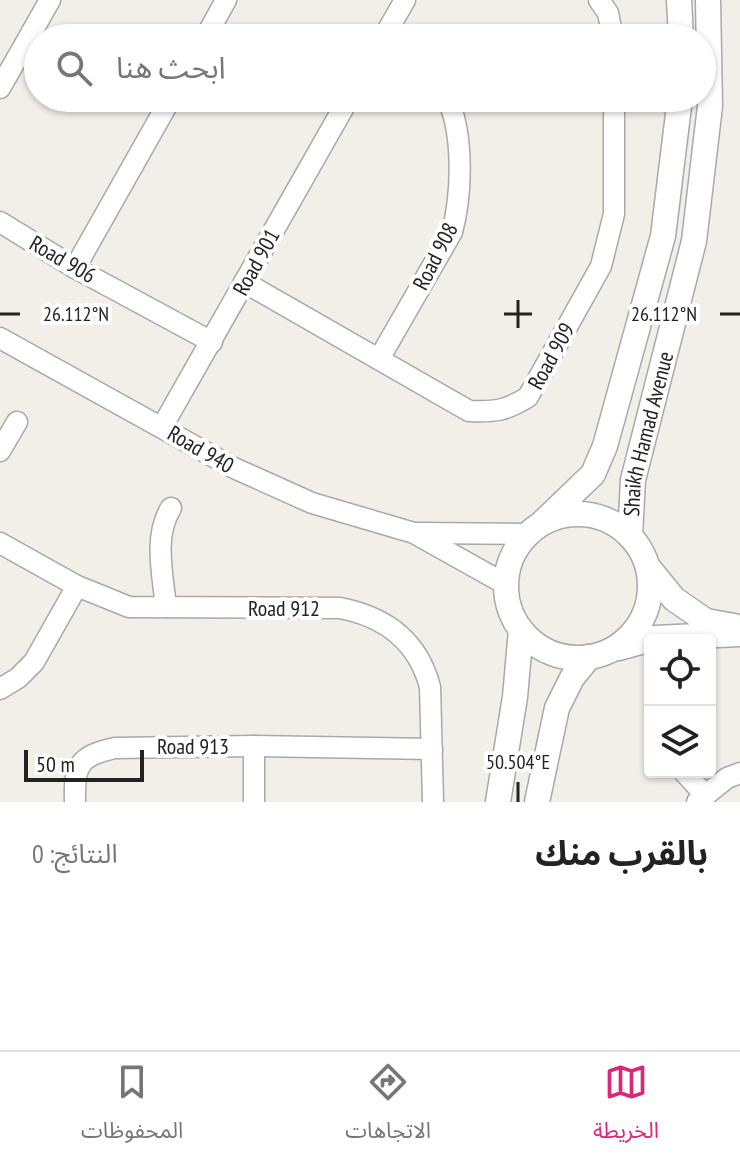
<!DOCTYPE html>
<html lang="ar">
<meta charset="utf-8">
<style>
body{margin:0;font-family:"PT Sans Narrow","Noto Sans Arabic",sans-serif;background:#f2f2f2;color:#222;direction:rtl}
.controls{position:absolute;right:24px;bottom:24px;display:grid;overflow:hidden;border-radius:8px;box-shadow:0 2px 6px #0004}
.controls button{width:72px;height:72px;display:grid;place-items:center;padding:0;border:0;border-bottom:2px solid #e0e0e0;background:#fff;color:#222;font:40px sans-serif}
.scale{position:absolute;left:24px;bottom:20px;width:120px;box-sizing:border-box;padding-left:8px;border:4px solid #222;border-top:0;font-size:22px;line-height:28px;white-space:nowrap;color:#222;-webkit-text-stroke:6px #fff;paint-order:stroke}
.list{margin:0;padding:0;list-style:none}
h2{display:flex;justify-content:space-between;align-items:center;height:104px;margin:0;padding:0 32px;font-size:34px}
h2 small{font-size:26px;font-weight:400;color:#767676}
.icon{flex:none;width:44px;height:44px;fill:none;stroke:currentColor;stroke-width:2;stroke-linecap:round;stroke-linejoin:round}
.map{position:relative;flex:none;width:740px;height:802px;overflow:hidden;direction:ltr}
.search{position:absolute;background:#fff;box-shadow:0 2px 6px #0004;left:24px;right:24px;top:24px;height:88px;display:flex;align-items:center;gap:20px;box-sizing:border-box;padding:0 28px;border-radius:44px;color:#767676;font-size:30px}
.sheet{height:248px;background:#fff}
nav{display:flex;justify-content:space-around;align-items:center;box-sizing:border-box;height:112px;border-top:2px solid #e0e0e0;background:#fff;font-size:22px;color:#767676}
nav a{display:grid;justify-items:center;gap:4px}
nav .on{color:#db2777}
.map>svg:first-child{display:block}
</style>
<div class="map">
<svg width="740" height="802" viewBox="0 0 740 802">
<rect width="100%" height="100%" fill="#f2efe9"/>
<g fill="none" stroke-linecap="round" stroke-linejoin="round">
<defs>
<g id="minor">
<polyline points="599,0 608,13 613,38"/>
<polyline points="205,38 226,0"/>
<polyline points="383,38 405,0"/>
<polyline points="0,88 50,0"/>
<polyline points="0,222 75,268 212,342"/>
<polyline points="75,268 171,98"/>
<path d="M244,282L469,411C496,412 505,411 528,397L601,266L614,214V98"/>
<polyline points="0,338 234,468 312,503 414,533 505,584"/>
<path d="M379,359L452,232C462,195 464,133 447,98"/>
<polyline points="162,427 349,98"/>
<polyline points="0,451 17,422"/>
<polyline points="418,533 528,534"/>
<path d="M0,543L77,586L129,607L340,608C386,617 418,641 430,687L433,802"/>
<path d="M166,607C163,576 153,536 171,508"/>
<polyline points="0,689 18,678 34,662 77,586"/>
<polyline points="254,746 254,802"/>
<polyline points="684,772 705,795"/>
<path d="M75,802C74,766 78,756 115,748L254,746L432,749"/>
<polyline points="697,802 727,778 740,773"/>
</g>
<g id="tertiary">
<polyline points="679,0 681,38"/>
<circle cx="578" cy="586" r="72"/>
<polyline points="543,522 593,474 605,446 663,236 680,98"/>
<path id="s1" d="M630,536L633,480L694,241L710,106L708,0"/>
<polyline points="648,567 674,599 706,621 734,626"/>
<polyline points="619,648 655,638 740,634"/>
<polyline points="498,802 515,697 521,630"/>
<polyline points="537,802 557,708 572,678 589,657"/>
</g>
</defs>
<use href="#minor" stroke="#a9a9a9" stroke-width="23"/>
<use href="#tertiary" stroke="#a9a9a9" stroke-width="27"/>
<use href="#minor" stroke="#fff" stroke-width="20"/>
<use href="#tertiary" stroke="#fff" stroke-width="24"/>
</g>
<path fill="none" stroke="#222" stroke-width="3" d="M518,300V328M0,314H20M504,314H532M720,314H740M518,782V802"/>
<g text-anchor="middle" dominant-baseline="central" stroke-width="8" stroke-linejoin="round" paint-order="stroke">
<g font-size="22" fill="#222" stroke="#fff">
<text transform="translate(435 256) rotate(-63)">Road 908</text>
<text transform="translate(63 259) rotate(30)">Road 906</text>
<text transform="translate(256 262) rotate(-61)">Road 901</text>
<text transform="translate(551 356) rotate(-61)">Road 909</text>
<text stroke="none"><textPath href="#s1" startOffset="104">Shaikh Hamad Avenue</textPath></text>
<text transform="translate(201 449) rotate(30)">Road 940</text>
<text x="284" y="608">Road 912</text>
<text x="193" y="746">Road 913</text>
</g>
</g>
<g font-size="20" text-anchor="middle" fill="#222" stroke="#fff" stroke-width="8" stroke-linejoin="round" paint-order="stroke">
<text x="76" y="321">26.112°N</text>
<text x="664" y="321">26.112°N</text>
<text x="518" y="769">50.504°E</text>
</g>
</svg>
<div class="controls">
<button><svg class="icon" aria-label="locate" viewBox="0 0 24 24"><circle cx="12" cy="12" r="6"/><path d="M12 2v4M12 18v4M2 12h4M18 12h4"/></svg></button>
<button><svg class="icon" aria-label="layers" viewBox="0 0 24 24"><path d="M12 4l9 5-9 5-9-5zM3 14l9 5 9-5"/></svg></button>
</div>
<div class="scale">50 m</div>
<div class="search"><svg class="icon" aria-label="search" viewBox="0 0 24 24"><circle cx="10" cy="10" r="6"/><path d="M15 15l6 6"/></svg>ابحث هنا</div>
</div>
<section class="sheet">
<h2>بالقرب منك<small>النتائج: 0</small></h2>
<ul class="list">
</ul>
</section>
<nav>
<a class="on"><svg class="icon" aria-label="map" viewBox="0 0 24 24"><path d="M3 6l6-2 6 2 6-2v14l-6 2-6-2-6 2zM9 4v14M15 6v14"/></svg>الخريطة</a>
<a><svg class="icon" aria-label="directions" viewBox="0 0 24 24"><path d="M12 3l9 9-9 9-9-9zM9 14v-3h6M13 9l2 2-2 2"/></svg>الاتجاهات</a>
<a><svg class="icon" aria-label="saved" viewBox="0 0 24 24"><path d="M7 4h10v16l-5-4-5 4z"/></svg>المحفوظات</a>
</nav>
